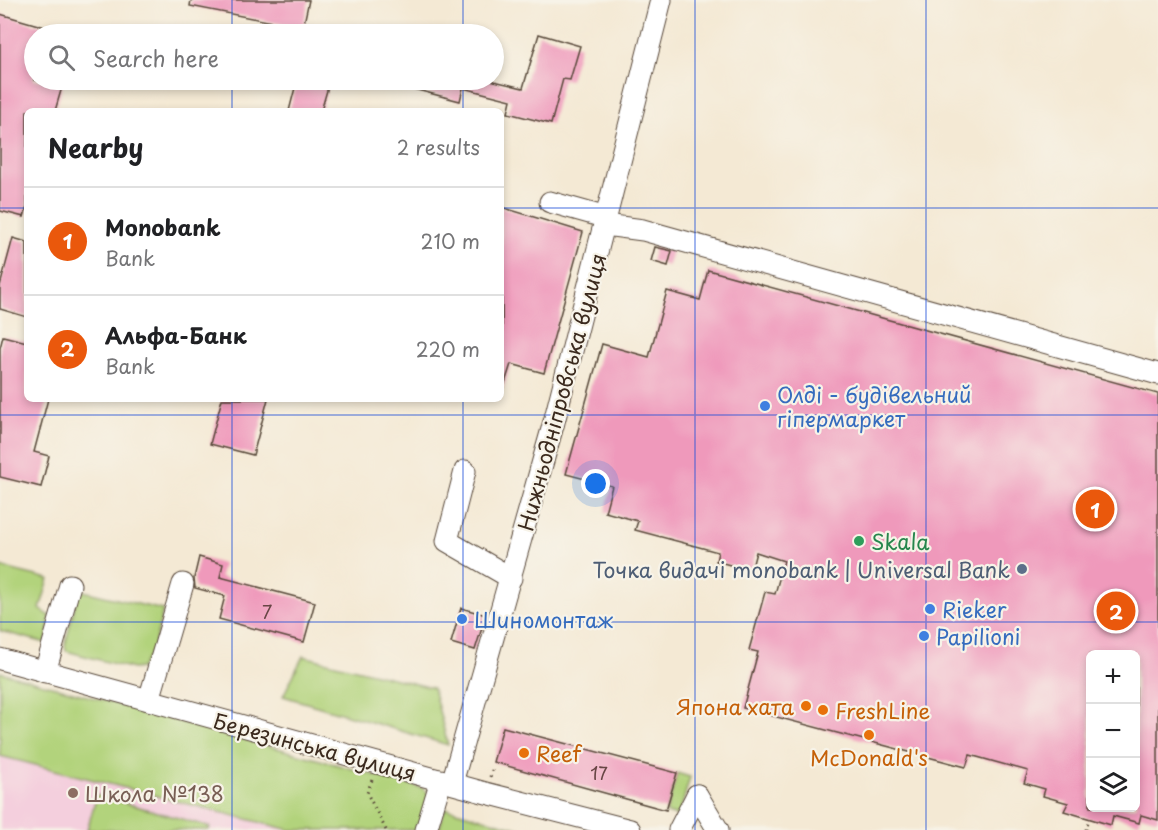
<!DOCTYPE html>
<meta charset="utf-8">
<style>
body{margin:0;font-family:"Playpen Sans",sans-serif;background:#f2f2f2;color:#202124}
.controls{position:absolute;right:18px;bottom:18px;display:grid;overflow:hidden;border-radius:9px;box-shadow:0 3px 9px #0003}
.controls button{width:54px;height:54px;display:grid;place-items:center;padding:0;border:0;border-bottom:2px solid #e0e0e0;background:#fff;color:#202124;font:30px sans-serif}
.you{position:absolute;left:596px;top:484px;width:21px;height:21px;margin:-15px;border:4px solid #fff;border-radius:50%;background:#1a73e8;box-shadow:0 0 0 9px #1a73e833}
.badge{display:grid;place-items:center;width:39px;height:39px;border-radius:50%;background:#ea580c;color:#fff;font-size:20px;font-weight:700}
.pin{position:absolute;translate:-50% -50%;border:3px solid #fff;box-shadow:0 2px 6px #0006}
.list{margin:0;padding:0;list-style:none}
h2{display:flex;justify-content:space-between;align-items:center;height:78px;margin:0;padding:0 24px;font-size:26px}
h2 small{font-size:20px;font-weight:400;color:#757577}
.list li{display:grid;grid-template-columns:39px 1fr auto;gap:18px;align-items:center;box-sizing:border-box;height:108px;padding:0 24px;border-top:2px solid #e0e0e0}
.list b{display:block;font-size:22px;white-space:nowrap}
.list p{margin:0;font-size:20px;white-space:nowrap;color:#757577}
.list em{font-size:20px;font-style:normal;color:#757577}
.icon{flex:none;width:33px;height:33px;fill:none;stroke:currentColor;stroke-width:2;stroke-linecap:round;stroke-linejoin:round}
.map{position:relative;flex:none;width:1158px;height:830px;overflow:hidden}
.search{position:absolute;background:#fff;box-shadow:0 3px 9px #0003;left:24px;top:24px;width:480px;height:66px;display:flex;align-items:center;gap:15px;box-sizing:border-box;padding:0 21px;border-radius:33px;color:#757577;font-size:22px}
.panel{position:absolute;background:#fff;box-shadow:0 3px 9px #0003;left:24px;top:108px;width:480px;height:294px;border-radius:9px}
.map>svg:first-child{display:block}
</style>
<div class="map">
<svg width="1158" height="830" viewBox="0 0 1158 830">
<rect width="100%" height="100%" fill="#f7f3e8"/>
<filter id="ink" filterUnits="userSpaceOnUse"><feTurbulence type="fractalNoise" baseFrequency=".0167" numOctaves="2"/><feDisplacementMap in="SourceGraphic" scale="12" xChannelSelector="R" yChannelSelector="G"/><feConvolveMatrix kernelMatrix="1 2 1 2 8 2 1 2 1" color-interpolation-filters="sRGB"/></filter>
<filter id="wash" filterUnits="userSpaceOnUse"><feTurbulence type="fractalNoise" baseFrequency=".008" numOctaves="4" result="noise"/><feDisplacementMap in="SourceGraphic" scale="24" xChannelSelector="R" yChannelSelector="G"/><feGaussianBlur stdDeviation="1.35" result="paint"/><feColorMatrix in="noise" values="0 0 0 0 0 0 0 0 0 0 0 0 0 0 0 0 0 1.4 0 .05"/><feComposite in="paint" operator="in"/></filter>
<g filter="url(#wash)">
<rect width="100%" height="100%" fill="#f4e9d4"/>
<polygon fill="#f4cfdd" points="0,756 290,830 0,830"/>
<g fill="#b2d37b" stroke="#767e4c" stroke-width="1.5">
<polygon points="0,567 49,579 40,609 50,616 46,643 0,631"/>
<polygon points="79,590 163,610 153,649 141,668 133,669 66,651 65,645"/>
<polygon points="303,656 433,688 448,745 283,696"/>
<polygon points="0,672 422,788 429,794 418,830 290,830 0,756"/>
<polygon points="677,773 690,777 679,816 666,813"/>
<polygon points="97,795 210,827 209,830 87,830"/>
<polygon points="445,808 524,830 439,830"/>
</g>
<g id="blocks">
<g fill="#ef99bb" fill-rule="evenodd">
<polygon points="191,0 309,0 303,28 190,6"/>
<polygon points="0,14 59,31 58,34 34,34 34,80 64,80 55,111 27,111 27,207 24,217 0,211"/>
<polygon points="539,34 580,46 570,80 563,79 551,124 508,113 511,100 463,88 460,101 394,84 395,80 490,80 523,88"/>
<polygon points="297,80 330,80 321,111 289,111"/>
<polygon points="501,207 583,232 544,373 511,364 503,389"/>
<polygon points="13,238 27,242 27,317 0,309 0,286"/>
<polygon points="655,247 672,251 668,266 651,261"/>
<path d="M708,270L1158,394V820L1141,815L1139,823L1113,816L1111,825L1064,811L1068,803L1043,796L1045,789L1024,783L1028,771L970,755L966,767L743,708L758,652L749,650L765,592L775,594L784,561L756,552L751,571L716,561L718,552L635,530L638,521L605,512L612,486L566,474L602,344L649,357L667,291L700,300ZM1090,654H1136V807H1090Z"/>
<polygon points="3,336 27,342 27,399 48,399 34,452 49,456 41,487 0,477 0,348"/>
<polygon points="222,399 268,399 253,455 210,444"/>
<polygon points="199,557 223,564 220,577 315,602 304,642 219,619 225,596 195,588 194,578"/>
<polygon points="461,608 486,615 475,650 451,643"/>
<polygon points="503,727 677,773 666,810 493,762"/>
</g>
</g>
</g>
<g filter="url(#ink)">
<use href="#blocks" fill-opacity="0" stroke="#574739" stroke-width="1.5"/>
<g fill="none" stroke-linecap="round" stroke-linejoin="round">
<defs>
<g id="minor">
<polyline points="550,202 607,218"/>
<polyline points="605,225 643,230 1158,374"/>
<polyline points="465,471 447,541 511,578"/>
<polyline points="0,659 486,793 630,830"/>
<polyline points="45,672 70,585"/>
<polyline points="149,700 183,584"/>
<polyline points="452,783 554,422 661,0"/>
<polyline points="697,795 718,830"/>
<polyline points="426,830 441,780"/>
<polyline points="679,830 697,795"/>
</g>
</defs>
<use href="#minor" stroke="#574739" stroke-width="23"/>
<g stroke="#574739" stroke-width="3" stroke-dasharray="1.5 4.5" stroke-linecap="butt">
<polyline points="490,777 493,767"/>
<polyline points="372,780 367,793 386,830"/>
<polyline points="1086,830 1089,818"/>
</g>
<use href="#minor" stroke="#fff" stroke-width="21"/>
</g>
</g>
<path fill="none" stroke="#1d4ed8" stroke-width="1.5" stroke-opacity="0.55" d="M232,0V34M463,0V34M695,0V830M926,0V830M232,80V111M463,80V111M0,208H27M501,208H1158M232,399V830M463,399V830M0,415H1158M0,622H1158"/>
<g fill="#3f7fe0" stroke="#f7f3e8" stroke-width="2">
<circle cx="765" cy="406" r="6"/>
<circle cx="930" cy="609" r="6"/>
<circle cx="462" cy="619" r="6"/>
<circle cx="924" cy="636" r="6"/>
</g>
<circle fill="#2e9e5b" stroke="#f7f3e8" stroke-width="2" cx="859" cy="541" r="6"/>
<circle fill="#5c6f8a" stroke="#f7f3e8" stroke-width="2" cx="1022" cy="569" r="6"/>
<g fill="#e8710a" stroke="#f7f3e8" stroke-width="2">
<circle cx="806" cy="706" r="6"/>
<circle cx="823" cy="710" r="6"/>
<circle cx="869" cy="735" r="6"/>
<circle cx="524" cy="753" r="6"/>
</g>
<circle fill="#8d6e63" stroke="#f7f3e8" stroke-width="2" cx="73" cy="793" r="6"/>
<g text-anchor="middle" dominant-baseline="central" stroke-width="4.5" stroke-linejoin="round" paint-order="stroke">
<g font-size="18" fill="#684645">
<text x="267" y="611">7</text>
<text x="599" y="772">17</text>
</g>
<g font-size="21" fill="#3b2a1e" stroke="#f7f3e8">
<text transform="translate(561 392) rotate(-75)">Нижньодніпровська вулиця</text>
<text transform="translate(315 746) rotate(15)">Березинська вулиця</text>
</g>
<g font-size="21" fill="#366cbe" stroke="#f7f3e8" text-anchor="start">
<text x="777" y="394">Олді - будівельний<tspan x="777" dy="24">гіпермаркет</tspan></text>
<text x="942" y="609">Rieker</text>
<text x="474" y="619">Шиномонтаж</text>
<text x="936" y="636">Papilioni</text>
</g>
<g font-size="21" fill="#27864d" stroke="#f7f3e8" text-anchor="start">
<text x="871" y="541">Skala</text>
</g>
<g font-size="21" fill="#4e5e75" stroke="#f7f3e8" text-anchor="end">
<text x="1010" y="569">Точка видачі monobank | Universal Bank</text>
</g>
<g font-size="21" fill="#c56008" stroke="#f7f3e8" text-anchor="start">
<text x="794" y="706" text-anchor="end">Япона хата</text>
<text x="835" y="710">FreshLine</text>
<text x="536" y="753">Reef</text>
<text x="869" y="757" text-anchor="middle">McDonald's</text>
</g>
<g font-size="21" fill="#785e54" stroke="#f7f3e8" text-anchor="start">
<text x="85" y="793">Школа №138</text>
</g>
</g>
</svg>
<div class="controls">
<button>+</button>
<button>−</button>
<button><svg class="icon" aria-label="layers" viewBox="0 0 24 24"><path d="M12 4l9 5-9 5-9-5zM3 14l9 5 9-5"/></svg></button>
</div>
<div class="you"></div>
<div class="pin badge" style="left:1095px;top:509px">1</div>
<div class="pin badge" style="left:1116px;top:611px">2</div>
<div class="search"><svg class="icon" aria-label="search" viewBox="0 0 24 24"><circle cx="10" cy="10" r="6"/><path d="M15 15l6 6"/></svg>Search here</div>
<section class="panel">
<h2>Nearby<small>2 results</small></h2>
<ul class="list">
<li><span class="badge">1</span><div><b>Monobank</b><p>Bank</p></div><em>210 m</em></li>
<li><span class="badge">2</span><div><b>Альфа-Банк</b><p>Bank</p></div><em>220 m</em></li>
</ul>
</section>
</div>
